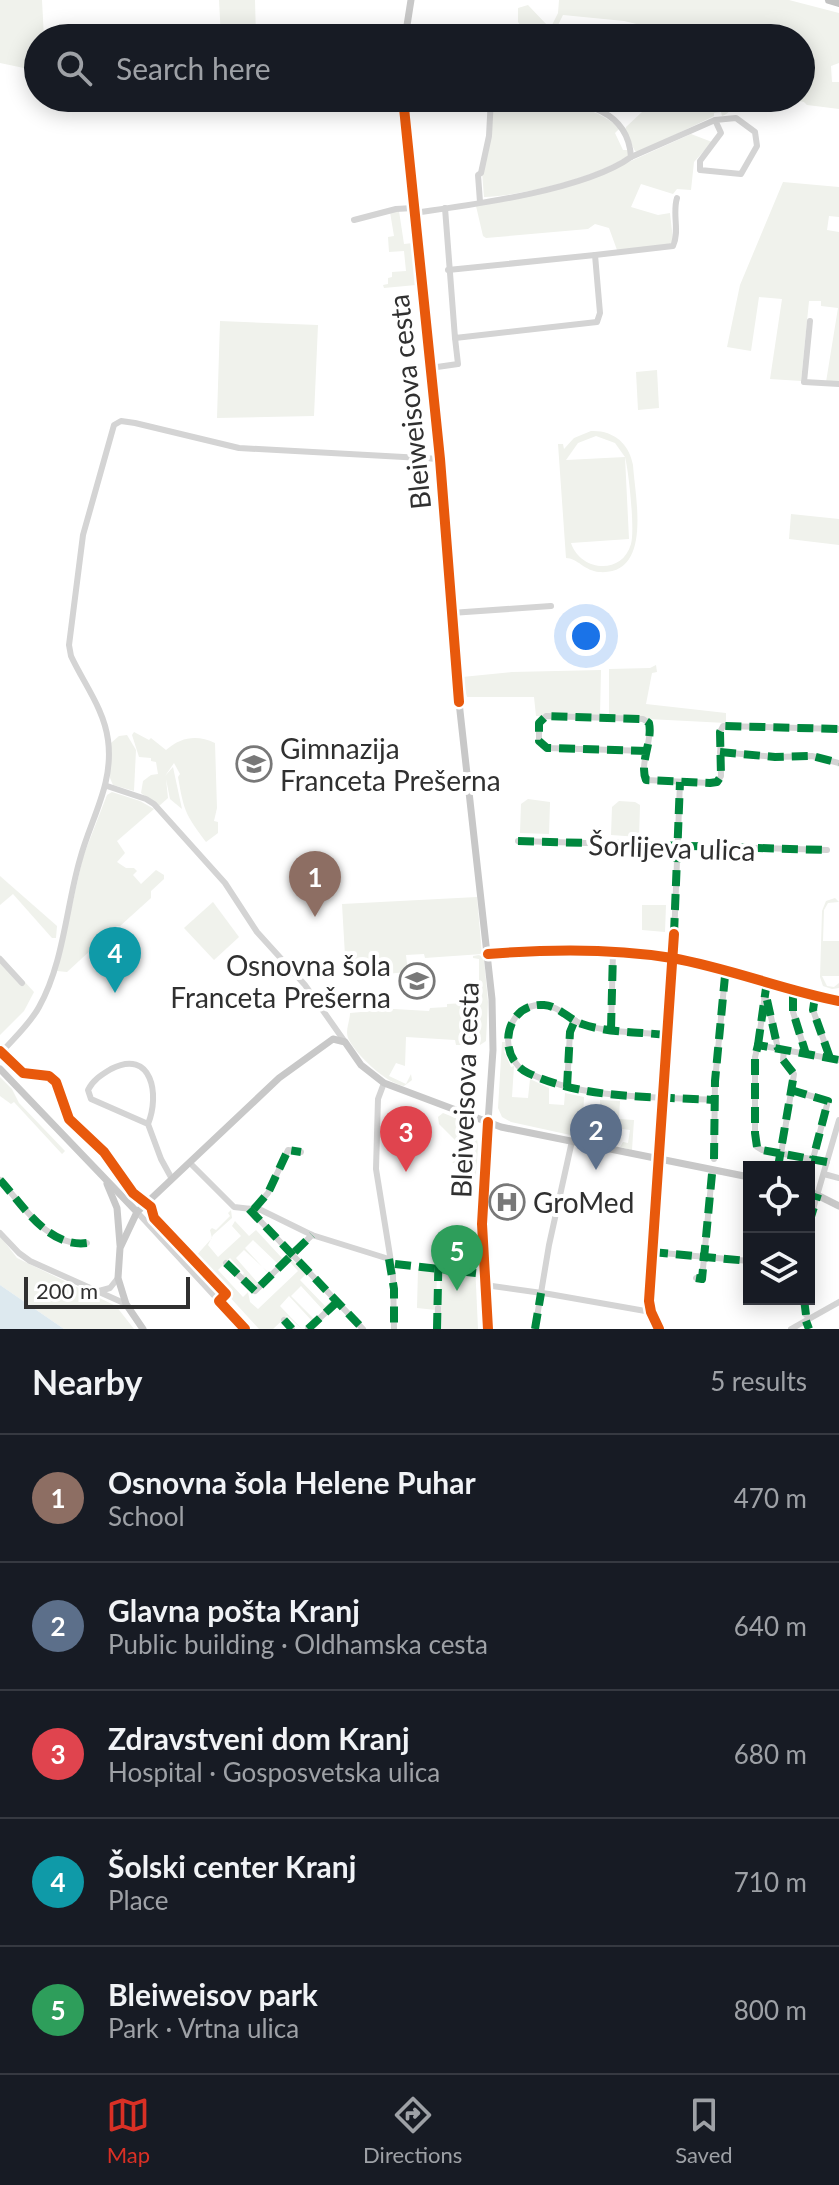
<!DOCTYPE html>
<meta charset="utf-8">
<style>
body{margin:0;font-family:Lato,sans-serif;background:#20242c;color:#f1f3f6}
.controls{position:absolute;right:24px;bottom:24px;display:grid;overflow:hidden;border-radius:0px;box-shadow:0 4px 20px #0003}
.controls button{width:72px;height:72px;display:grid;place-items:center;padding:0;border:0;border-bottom:2px solid #363941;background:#171b24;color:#f1f3f6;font:40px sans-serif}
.scale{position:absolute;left:24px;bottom:20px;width:166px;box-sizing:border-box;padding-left:8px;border:4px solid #303030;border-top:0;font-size:22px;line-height:28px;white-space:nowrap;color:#303030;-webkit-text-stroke:6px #fff;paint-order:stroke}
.you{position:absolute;left:586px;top:636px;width:28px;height:28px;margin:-20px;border:6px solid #fff;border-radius:50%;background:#1a73e8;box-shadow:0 0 0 12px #1a73e833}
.badge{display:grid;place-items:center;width:52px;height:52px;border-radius:50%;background:#d93025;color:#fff;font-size:26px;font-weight:700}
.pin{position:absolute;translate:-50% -66px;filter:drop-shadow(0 2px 4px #0008)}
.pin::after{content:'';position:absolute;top:42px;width:28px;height:24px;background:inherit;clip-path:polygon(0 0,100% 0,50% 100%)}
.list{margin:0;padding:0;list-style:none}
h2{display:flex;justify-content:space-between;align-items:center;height:104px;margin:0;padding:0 32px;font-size:34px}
h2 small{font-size:26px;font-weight:400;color:#9ea1a6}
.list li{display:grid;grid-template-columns:52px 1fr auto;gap:24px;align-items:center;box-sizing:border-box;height:128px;padding:0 32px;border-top:2px solid #363941}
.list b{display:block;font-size:30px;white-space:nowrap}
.list p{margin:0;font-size:26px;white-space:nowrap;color:#9ea1a6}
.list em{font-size:26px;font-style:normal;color:#9ea1a6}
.icon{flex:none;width:44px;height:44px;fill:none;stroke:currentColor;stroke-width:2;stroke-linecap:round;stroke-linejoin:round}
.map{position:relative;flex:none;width:839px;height:1329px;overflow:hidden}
.search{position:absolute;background:#171b24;box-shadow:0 4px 20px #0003;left:24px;right:24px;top:24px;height:88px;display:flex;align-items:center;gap:20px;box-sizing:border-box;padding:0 28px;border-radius:44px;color:#9ea1a6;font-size:30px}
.sheet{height:744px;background:#171b24}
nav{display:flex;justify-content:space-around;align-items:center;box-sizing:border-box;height:112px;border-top:2px solid #363941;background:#171b24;font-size:22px;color:#9ea1a6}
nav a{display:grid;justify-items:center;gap:4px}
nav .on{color:#d93025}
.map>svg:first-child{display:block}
</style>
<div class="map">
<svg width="839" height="1329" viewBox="0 0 839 1329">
<rect width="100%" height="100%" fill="#fff"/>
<g fill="#f0f2ec" fill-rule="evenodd">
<polygon points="0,0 42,0 44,38 38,38 38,71 0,63"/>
<polygon points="219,0 255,0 256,38 221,38"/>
<polygon points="559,0 789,0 839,13 839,63 831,66 832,82 839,82 839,109 807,105 804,102 783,98 801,98 801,38 673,38 674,33 624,21 563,15 557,27 568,35 590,38 541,38 539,29 521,26 518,22 518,8 528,5 547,25 552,25 558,13"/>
<path d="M493,98C536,98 582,98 617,126L619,129L615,133L623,150H628L629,155C599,177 521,196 484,197L482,172Z"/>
<path d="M669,98H737C733,106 731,113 722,116L721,112L714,113V116L639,152L635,151L625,132L626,127L642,112L668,111Z"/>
<polygon points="691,134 712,142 694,162 691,190 677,189 673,194 641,184 631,207 658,215 670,213 673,240 670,244 617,250 609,228 595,224 588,229 486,238 483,236 476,206 552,190 622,165"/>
<polygon points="783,182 839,187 839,217 829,216 827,230 839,232 839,383 826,382 838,308 821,306 821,301 809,301 801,381 770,379 782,299 759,297 751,351 727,347 740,285"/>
<polygon points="399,211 404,244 413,243 416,285 384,288 383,285 388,284 388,278 392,277 392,272 406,271 404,251 389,252 388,237 394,236 390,212"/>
<polygon points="220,321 318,325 314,416 217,418"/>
<polygon points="657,370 659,408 638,410 636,372"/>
<path d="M591,431C613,430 629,443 633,465C635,497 653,576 599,572C585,571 577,558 566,558L558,444H563L564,449L574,438ZM596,436L615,443L625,457L566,460L578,443ZM625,457C629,473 635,530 631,544C622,576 580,571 571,543L629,539Z"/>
<polygon points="791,514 839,519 839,545 789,539"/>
<polygon points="656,665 657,672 652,673 646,704 726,713 726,723 609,717 609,669 650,668"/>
<polygon points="601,670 600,716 536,716 534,697 467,697 462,677 512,672"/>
<path d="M134,732L149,740L151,738L166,750C182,736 198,735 215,743L217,808L214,821L218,822V833L206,842C185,814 184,811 178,777L180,774L174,763L165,776L173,767L182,809L170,799L166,779L168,798L159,806L141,793L143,781L151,775L158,774L156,762L151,761V758L139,757L132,735Z"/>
<polygon points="127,735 136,750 134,791 113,785 110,778 111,743 119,736"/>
<polygon points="112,792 140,801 154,809 117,841 125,853 117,862 126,868 134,868 137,871 133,875 141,884 156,870 164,875 164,879 151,891 151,898 120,926 117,926 67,972 57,971 83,857 107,795"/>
<polygon points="528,799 550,802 549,834 520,833 521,804"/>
<polygon points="619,801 635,802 640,805 639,837 611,835 612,807"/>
<polygon points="0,876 57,926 56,938 52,938 13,894 0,905"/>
<polygon points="477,897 482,954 425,958 424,954 406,955 408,972 351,977 346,973 342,904"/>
<polygon points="835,898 839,902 828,903 824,910 823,941 839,941 839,976 822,976 827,986 834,987 839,983 839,988 832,989 823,986 820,977 822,911 826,901"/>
<polygon points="213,902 239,937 214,960 184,928"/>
<polygon points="642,905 666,905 665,932 642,930"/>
<polygon points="0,955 34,992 24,1011 0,1035"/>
<path d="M479,955L484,958L488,1002L486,1041L480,1045L479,1042L462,1041L461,1045H456L455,1040L406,1037L405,1066L396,1063L389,1076L406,1084L411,1074L412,1080L404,1086C386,1083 356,1055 348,1038C345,1030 350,1021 350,1013L394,1009L429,1011L430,1008L447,1007V1004L465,1003L464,985L479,984V959L473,958V956Z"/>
<polygon points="502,1042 505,1042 507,1048 504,1051 511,1067 514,1066 512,1097 528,1098 530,1079 549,1088 549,1104 564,1105 565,1093 584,1097 583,1116 600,1117 600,1100 620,1101 619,1119 634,1120 632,1150 620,1147 623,1142 628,1143 630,1130 616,1128 614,1140 618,1141 615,1146 609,1145 612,1126 600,1124 600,1121 597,1122 594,1140 589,1138 589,1135 593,1135 595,1123 582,1121 580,1132 584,1134 584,1138 511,1122 502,1117 498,1108"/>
<polygon points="0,1077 12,1089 19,1103 65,1151 62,1154 14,1102 11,1104 0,1096"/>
<path d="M443,1113C486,1129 478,1137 476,1178H469V1159L466,1163H452L465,1150L439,1124L438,1117Z"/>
<polygon points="231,1210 232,1218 213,1235 208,1245 218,1257 241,1236 232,1226 235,1221 249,1236 256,1230 282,1258 288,1254 289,1256 276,1268 277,1263 253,1240 245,1248 267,1272 272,1271 265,1278 269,1273 244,1250 236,1258 257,1282 262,1281 255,1288 242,1276 244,1273 230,1258 218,1270 243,1297 248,1292 250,1302 258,1309 298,1271 289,1261 291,1259 306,1274 300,1280 325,1306 331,1301 332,1305 321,1314 323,1310 301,1286 291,1296 314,1319 312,1321 289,1296 280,1306 302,1329 287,1316 273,1329 259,1329 194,1258 212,1238 210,1230 212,1228 216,1230 230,1216 228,1213"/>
<polygon points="0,1236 17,1258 116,1306 134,1329 64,1329 0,1285"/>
<polygon points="441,1239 474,1241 478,1329 439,1329"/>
<polygon points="418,1269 437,1271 436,1310 417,1308"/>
</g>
<polygon fill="#dde9ef" points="0,1285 64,1329 0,1329"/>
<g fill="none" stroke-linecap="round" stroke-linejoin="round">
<g stroke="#d4d4d4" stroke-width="6">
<polyline points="406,29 447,37 489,38"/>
<polyline points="403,102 428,102"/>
<polyline points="631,157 715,120 721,133 700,161 700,170 741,174 757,146 755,132 736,118 715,120"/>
<polyline points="480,202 478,175 481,173 489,136 491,98"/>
<path d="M445,208L455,338L597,322L600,313L595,255L673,246C680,231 672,214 677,198"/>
<path d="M414,213C472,205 585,190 631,157C628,108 582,103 544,98"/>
<polyline points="354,220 396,209 413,208"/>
<polyline points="448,270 595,255"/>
<polyline points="810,321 804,382 839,384"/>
<polyline points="430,368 458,364 455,338"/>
<polyline points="451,613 551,606"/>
<path d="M647,751L547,748L539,741V723L546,716L643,719L649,723C653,741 639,763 646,780L710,783L717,782L721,776L720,732L723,726L839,729"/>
<polyline points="720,752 775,757 812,756 839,763"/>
<polyline points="107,786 146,799 154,804 225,883 257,932 305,985 345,1042"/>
<polyline points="518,841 827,850"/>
<path d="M488,954C549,949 612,948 672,958C729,968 783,990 839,1001"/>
<polyline points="0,959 22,983"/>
<polyline points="793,995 793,1012 806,1054"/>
<polyline points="815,996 813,1010 830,1058"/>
<polyline points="764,997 768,1003 778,1049"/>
<polyline points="611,1029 613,952"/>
<path d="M667,1035C640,1032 608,1033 582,1024C568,1019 559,1006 544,1005C505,1002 495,1057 528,1073C586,1100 651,1096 714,1100"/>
<polyline points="758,1045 766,988"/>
<path d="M0,1054C13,1039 30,1024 39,1007C64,962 66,907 80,859C91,818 114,784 108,740C104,709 84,684 71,656L69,645L83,535L114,425L121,421L135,423L239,448L440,459"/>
<polyline points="384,1083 378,1099 376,1169 393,1274 394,1329"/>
<polyline points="567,1087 570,1032 575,1020"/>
<polyline points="791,1090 828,1101 813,1159"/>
<polyline points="488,1122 482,1224 488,1329"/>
<path d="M148,1124C160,1095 152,1048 111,1069C101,1075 93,1080 88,1090L91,1099L148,1124L161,1159L172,1179"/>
<polyline points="781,1154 794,1074 783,1060 784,1050"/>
<polyline points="714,1159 715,1081 725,976"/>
<polyline points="827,1162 762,1150 757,1147 755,1133 755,1057 758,1045 839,1060"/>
<polyline points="190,1163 234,1207 261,1210 312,1235 389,1259"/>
<polyline points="824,1174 839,1178"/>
<path d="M0,1180C23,1205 48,1248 87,1243"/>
<polyline points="249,1209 363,1329"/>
<polyline points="254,1209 268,1193 288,1150 301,1152"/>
<polyline points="137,1212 245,1329"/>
<polyline points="809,1223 839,1120"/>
<polyline points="0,1233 19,1253 30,1261 126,1304"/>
<polyline points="652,1252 749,1261"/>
<polyline points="226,1263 255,1291 312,1235"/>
<polyline points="696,1278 702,1279 712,1174"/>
<polyline points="485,1285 549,1294 651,1312"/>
<polyline points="99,1291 110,1288 118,1278"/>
<polyline points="804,1299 806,1315"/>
<polyline points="284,1320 292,1329"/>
<polyline points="308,1329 337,1302"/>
<polyline points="437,1329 438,1308"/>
<polyline points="535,1329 549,1245 572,1141"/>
<polyline points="659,1329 651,1312 649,1301 661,1097 673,965 680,782"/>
<polyline points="791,1329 839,1302"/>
</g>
<g stroke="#c8c8c8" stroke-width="7">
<polyline points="405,38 411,0"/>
<polyline points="403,98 440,459 458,693 492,999 493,1050 488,1122"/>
<polyline points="0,1069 137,1212"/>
<polyline points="107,1184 117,1208 120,1245"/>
<polyline points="809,1191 839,1206"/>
<polyline points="143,1329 126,1304 118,1278 120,1248 137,1212 279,1078 333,1039 345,1042 361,1065 384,1083 501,1127 749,1177"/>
</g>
<polyline stroke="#c2c2c2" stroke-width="8" points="829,0 839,3"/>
<g stroke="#00873e" stroke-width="8" stroke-dasharray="16 8" stroke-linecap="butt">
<path d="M647,751L547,748L539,741V723L546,716L643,719L649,723C653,741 639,763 646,780L710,783L717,782L721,776L720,732L723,726L839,729"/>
<polyline points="720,752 775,757 812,756 839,763"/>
<polyline points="518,841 827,850"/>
<polyline points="674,934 680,782"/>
<polyline points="793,995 793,1012 806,1054"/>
<polyline points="815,996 813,1010 830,1058"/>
<polyline points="767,1000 778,1049"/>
<polyline points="611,1029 613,952"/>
<path d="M667,1035C640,1032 608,1033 582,1024C568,1019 559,1006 544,1005C505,1002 495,1057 528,1073C586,1100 651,1096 714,1100"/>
<polyline points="758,1045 766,988"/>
<polyline points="567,1087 570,1032 575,1020"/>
<polyline points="791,1090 828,1101 813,1159"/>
<polyline points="714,1159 715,1081 725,976"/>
<polyline points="827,1162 762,1150 757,1147 755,1133 755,1057 758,1045 839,1060"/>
<polyline points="778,1167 794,1074 783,1060 784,1050"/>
<path d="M0,1180C23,1205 48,1248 87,1243"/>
<polyline points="249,1209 363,1329"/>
<polyline points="254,1209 268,1193 288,1150 301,1152"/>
<polyline points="809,1223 818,1194"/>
<polyline points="652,1252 749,1261"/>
<polyline points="389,1259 394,1289 394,1329"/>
<polyline points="226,1263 255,1291 312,1235"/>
<polyline points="395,1264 476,1273"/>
<polyline points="696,1278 702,1279 712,1174"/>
<polyline points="804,1299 806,1315"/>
<polyline points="284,1320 292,1329"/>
<polyline points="806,1321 809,1329"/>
<polyline points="308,1329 337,1302"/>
<polyline points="437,1329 439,1237"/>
<polyline points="535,1329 541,1293"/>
</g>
<defs>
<g id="cycleway">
<polyline points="403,98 440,459 459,702"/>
<path d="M488,954C549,949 612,948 672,958C729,968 783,990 839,1001"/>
<polyline points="0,1051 23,1073 49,1076 56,1082 69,1119 104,1152 133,1193 151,1207 154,1218 226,1294 219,1301 245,1329"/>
<polyline points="488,1122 482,1224 488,1329"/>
<polyline points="659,1329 651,1312 649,1301 674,934"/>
</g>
</defs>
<use href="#cycleway" stroke="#fff" stroke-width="15"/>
<use href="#cycleway" stroke="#e8590c" stroke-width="10"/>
</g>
<defs>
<symbol id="school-ring" viewBox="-11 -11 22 22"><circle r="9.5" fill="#fff" stroke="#787878" stroke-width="1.5"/><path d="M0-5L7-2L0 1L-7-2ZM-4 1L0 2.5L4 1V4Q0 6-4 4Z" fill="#787878"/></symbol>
<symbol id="hospital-ring" viewBox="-11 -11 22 22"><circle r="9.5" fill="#fff" stroke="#787878" stroke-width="1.5"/><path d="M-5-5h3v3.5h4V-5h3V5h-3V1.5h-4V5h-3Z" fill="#787878"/></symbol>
</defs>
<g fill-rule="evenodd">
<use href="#school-ring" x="234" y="744" width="40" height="40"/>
<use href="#school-ring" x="397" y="961" width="40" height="40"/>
<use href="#hospital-ring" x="487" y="1182" width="40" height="40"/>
</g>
<g text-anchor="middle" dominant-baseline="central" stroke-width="8" stroke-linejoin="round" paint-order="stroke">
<g font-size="28" fill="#303030" stroke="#fff">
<text transform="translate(409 402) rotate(-96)">Bleiweisova cesta</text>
<text transform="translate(672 847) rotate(2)">Šorlijeva ulica</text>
<text transform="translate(464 1090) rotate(-88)">Bleiweisova cesta</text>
</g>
<g font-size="28" fill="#303030" stroke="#fff" text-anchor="start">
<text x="280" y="748">Gimnazija<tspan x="280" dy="32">Franceta Prešerna</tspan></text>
<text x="391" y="965" text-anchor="end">Osnovna šola<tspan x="391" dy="32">Franceta Prešerna</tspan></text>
<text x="533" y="1202">GroMed</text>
</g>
</g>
</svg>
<div class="controls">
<button><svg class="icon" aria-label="locate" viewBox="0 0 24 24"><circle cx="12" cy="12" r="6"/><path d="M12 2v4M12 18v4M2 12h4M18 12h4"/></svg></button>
<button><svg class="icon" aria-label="layers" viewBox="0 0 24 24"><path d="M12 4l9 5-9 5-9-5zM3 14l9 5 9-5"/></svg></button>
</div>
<div class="scale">200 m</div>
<div class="you"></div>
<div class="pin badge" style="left:315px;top:917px;background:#8d6e63">1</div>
<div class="pin badge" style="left:596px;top:1170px;background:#5c6f8a">2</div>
<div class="pin badge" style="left:406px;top:1172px;background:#e0444e">3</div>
<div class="pin badge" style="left:115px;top:993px;background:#0f9aa8">4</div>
<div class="pin badge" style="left:457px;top:1291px;background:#2e9e5b">5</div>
<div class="search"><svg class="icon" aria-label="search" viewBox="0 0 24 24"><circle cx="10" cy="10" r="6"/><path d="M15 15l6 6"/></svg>Search here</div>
</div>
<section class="sheet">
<h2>Nearby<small>5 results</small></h2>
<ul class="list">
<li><span class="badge" style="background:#8d6e63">1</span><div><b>Osnovna šola Helene Puhar</b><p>School</p></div><em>470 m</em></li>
<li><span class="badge" style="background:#5c6f8a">2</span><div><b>Glavna pošta Kranj</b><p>Public building · Oldhamska cesta</p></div><em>640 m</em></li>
<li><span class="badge" style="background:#e0444e">3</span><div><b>Zdravstveni dom Kranj</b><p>Hospital · Gosposvetska ulica</p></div><em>680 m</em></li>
<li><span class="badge" style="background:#0f9aa8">4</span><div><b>Šolski center Kranj</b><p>Place</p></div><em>710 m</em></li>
<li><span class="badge" style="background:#2e9e5b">5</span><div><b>Bleiweisov park</b><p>Park · Vrtna ulica</p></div><em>800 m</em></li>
</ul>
</section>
<nav>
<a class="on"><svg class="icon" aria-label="map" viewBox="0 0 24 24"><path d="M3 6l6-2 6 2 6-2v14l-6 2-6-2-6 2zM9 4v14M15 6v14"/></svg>Map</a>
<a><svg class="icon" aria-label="directions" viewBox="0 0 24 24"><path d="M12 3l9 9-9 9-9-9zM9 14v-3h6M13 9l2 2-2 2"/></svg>Directions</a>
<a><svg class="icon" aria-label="saved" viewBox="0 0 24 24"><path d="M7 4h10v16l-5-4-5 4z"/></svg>Saved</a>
</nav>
